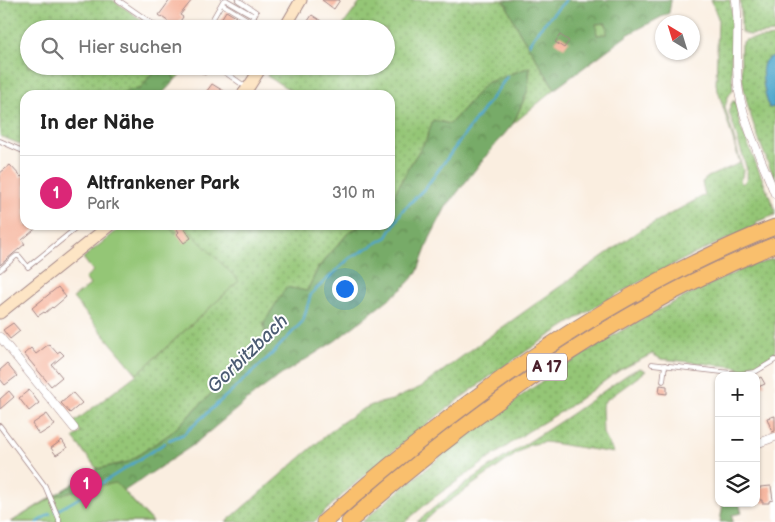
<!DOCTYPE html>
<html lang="de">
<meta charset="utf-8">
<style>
body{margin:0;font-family:"Balsamiq Sans",sans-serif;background:#f6f6f6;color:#222}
.controls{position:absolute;right:15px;bottom:15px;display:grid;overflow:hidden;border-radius:10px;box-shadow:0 1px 4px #0004}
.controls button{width:45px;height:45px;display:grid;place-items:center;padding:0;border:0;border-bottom:1px solid #e0e0e0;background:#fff;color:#222;font:25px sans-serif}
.compass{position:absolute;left:655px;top:15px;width:45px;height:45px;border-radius:50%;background:#fff;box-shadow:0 1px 4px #0004;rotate:322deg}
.you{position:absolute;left:344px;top:288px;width:18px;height:18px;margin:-12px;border:4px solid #fff;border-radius:50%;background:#1a73e8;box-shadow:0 0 0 8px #1a73e833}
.badge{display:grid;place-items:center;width:32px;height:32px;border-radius:50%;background:#db2777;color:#fff;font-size:16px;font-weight:700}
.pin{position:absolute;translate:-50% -41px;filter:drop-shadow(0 1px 2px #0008)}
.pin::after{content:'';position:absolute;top:26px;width:18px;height:15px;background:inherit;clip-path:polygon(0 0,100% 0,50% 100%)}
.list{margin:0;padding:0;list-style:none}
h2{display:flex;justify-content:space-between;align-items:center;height:65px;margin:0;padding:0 20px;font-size:21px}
h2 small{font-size:16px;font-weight:400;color:#767676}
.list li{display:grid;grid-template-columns:32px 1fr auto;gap:15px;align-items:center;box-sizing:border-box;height:75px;padding:0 20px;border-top:1px solid #e0e0e0}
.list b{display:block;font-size:19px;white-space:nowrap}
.list p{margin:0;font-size:16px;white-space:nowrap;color:#767676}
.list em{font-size:16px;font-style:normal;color:#767676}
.icon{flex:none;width:28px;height:28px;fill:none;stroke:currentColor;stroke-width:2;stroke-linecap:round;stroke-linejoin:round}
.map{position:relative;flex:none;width:775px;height:522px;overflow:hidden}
.search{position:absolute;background:#fff;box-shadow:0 1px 4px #0004;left:20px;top:20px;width:375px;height:55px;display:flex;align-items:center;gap:12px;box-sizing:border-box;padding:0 18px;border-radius:28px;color:#767676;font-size:19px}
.panel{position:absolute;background:#fff;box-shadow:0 1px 4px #0004;left:20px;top:90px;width:375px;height:140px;border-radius:15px}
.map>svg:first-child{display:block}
</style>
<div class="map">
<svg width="775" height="522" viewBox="0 0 775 522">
<defs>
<pattern id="grass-dots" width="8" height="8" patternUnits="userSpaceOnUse" patternTransform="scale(1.25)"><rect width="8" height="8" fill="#94c676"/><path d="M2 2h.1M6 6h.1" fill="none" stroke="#7ba061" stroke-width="1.8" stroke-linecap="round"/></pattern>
<pattern id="forest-crowns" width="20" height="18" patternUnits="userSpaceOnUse" patternTransform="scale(1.25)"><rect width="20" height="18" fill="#77ab67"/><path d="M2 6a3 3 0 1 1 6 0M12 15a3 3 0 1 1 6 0" fill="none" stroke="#648b55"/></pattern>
</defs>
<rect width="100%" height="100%" fill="#fff"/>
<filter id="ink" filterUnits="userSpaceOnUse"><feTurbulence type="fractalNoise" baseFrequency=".02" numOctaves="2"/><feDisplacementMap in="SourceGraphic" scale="10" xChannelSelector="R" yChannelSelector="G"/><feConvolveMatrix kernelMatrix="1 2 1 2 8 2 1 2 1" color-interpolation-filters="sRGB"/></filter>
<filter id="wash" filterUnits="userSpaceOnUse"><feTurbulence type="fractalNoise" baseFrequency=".0096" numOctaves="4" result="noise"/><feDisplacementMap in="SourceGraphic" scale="20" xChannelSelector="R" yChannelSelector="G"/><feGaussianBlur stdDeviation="1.12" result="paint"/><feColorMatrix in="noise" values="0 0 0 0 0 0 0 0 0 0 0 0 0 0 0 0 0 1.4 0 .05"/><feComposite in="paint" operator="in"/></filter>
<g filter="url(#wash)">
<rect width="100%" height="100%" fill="#faeee0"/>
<g fill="url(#grass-dots)" stroke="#6f7250">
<polygon points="0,0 113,0 155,29 29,29 29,66 158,66 140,90 129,90 122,95 25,95 25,146 0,136"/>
<polygon points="362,0 504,0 520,33 555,89 513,124 528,90 530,67 486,83 450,124 433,120 426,140 410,165 390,203 390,95 298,95 267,76 272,66 386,66 386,29 340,29"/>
<path d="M711,0H730L732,15L731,64L733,89L728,97L725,107L743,170L742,177L740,180L742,184L747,179V170L729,111L731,104L733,101H735L740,125L775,210V215L756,222L757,226C715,244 674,263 634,285C543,335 458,397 379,463C356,482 335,502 314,522H226L338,425L361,410L372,405L392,400L421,387L483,341L637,232L705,195L702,182L708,177L740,163L716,84L718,18Z"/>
<polygon points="740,0 775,0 775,33 749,35 741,32 741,13"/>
<polygon points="607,23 608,34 596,35 595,24"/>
<path d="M775,37V56L767,59L764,86L769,108L775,107V180C757,136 738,92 741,44L745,40L751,39Z"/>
<polygon points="171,66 188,66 175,80 171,71"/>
<polygon points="169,225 362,225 349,232 318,268 307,291 264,323 266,345 243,360 204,401 171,433 128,462 97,469 73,438 81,432 73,423 137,374 239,281 185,227 175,233"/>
<path d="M775,259V354L755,366V369C749,371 744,371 738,371V367L661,359L652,354L620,370L564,410L527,432L432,499L405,522H362C437,458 515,396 599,344C649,313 703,287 758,262L759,264L769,260Z"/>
<path d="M640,368L646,371L605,401L602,406L603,433L614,453L545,442L529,445L437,510L424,522H417C459,485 508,455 555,425C581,408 606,389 631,372Z"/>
</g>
<g fill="url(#forest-crowns)" stroke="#606549" fill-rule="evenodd">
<path d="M504,0H672L671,1L669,13L629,34L555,89L520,33ZM606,23L607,34L597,35L596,24Z"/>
<polygon points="158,66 171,66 171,71 175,80 161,95 122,95 129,90 140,89"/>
<polygon points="530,67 528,90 513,124 486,156 446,207 430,238 417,273 403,288 335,341 281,375 256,393 192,446 124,491 152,522 11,522 97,469 128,462 171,433 204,401 243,360 266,345 264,323 286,287 307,291 318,268 349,232 362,225 390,225 390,203 410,165 426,140 433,120 450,124 486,83"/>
<polygon points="723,503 739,503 742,513 732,515 733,522 720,522"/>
</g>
<g fill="#94c676" stroke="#6f7250">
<polygon points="124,225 169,225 175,233 185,227 239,281 137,374 73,298 90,285 85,278 93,271 83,258"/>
<polygon points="116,483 152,522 11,522 53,497 82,489"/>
</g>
<path fill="#4ea6cb" stroke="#4c627b" d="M775,56V107L769,108C766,97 757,67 767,59C769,57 772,57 775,56Z"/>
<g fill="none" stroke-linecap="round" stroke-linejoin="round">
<g stroke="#4ea6cb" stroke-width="2.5">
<polyline points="529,44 539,29 566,0"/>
<polyline points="169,440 184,434 272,354 303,321 311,294 350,258 387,237 402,211 426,187 507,77"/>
<polyline points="56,511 74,501 165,443"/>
<polyline points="37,522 50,514"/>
</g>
</g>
<g id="blocks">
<g fill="#f6b198">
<polygon points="170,0 192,0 180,15 183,17 176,27 159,15"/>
<polygon points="322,0 340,0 334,9"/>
<polygon points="226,11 236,17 234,20 244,26 242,29 215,29"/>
<polygon points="312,15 321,21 315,29 313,29 306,24"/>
<polygon points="560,35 569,41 564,48 555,42"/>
<polygon points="192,66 206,66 210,69 205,75"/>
<polygon points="212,84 230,95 204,95"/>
<polygon points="10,165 21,177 25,174 25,225 40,225 22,240 25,244 0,265 0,173"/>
<polygon points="174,225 182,225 191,238 184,243 177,234 179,232"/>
<polygon points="58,287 66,297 53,308 52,307 45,313 44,312 38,316 32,308"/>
<polygon points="13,323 20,331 10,339 3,330"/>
<polygon points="49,344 57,353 60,351 64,355 52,365 62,377 51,386 24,354 31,348 36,354"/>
<polygon points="7,364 17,376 5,385 0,379 0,370"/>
<polygon points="761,377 765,384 756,388 756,380"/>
<polygon points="660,385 667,386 667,394 659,393"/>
<polygon points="29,390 39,403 29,411 19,398"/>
<polygon points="9,391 14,397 0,409 0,399"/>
<polygon points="73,393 82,403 70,413 61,403"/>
<polygon points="47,414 55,425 39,435 32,424"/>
<polygon points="775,416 775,431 772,432 767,418"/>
<polygon points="62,440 67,448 56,455 51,448"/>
<polygon points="771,486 773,500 769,501 769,503 762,503 762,500 759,500 758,490 760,489 760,487"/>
</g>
</g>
</g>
<g filter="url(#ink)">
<use href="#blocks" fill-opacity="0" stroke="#a28686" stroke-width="1"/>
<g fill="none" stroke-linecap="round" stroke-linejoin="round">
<defs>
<g id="lane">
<polyline points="118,0 160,29"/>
<polyline points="226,0 254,16"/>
<polyline points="238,0 256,12 246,29"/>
<polyline points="222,4 250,21"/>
<polyline points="248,25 283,27"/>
<polyline points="207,29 223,1 226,0"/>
<polyline points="216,66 246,87"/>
<polyline points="0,141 25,152"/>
<polyline points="0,270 16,256 19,256 28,267 80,225"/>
<polyline points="652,364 740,374 755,372 775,360"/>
<polyline points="663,381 665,365"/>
<polyline points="0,426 45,486 59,519 59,522"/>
</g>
<g id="street">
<path d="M736,0C740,31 734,61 739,92C745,127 762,161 775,194"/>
<polyline points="0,337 74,428"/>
<polyline points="756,444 775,437"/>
</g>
<g id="secondary">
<polyline points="284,29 301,0"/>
<polyline points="242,95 248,88 262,66"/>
<polyline points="0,313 110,225"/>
</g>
<g id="highway">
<path d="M324,522C430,428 542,341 668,276C703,258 738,241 775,227"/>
<path d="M349,522C474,411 618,307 775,245"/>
</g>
</defs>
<use href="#lane" stroke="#a28686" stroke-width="5.5"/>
<use href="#street" stroke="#a28686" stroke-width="9"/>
<use href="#secondary" stroke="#a28686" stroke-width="13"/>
<use href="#highway" stroke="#a28686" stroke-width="17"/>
<use href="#lane" stroke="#fff" stroke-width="4"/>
<use href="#street" stroke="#fff" stroke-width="8"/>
<use href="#secondary" stroke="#fde5c5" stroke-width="11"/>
<use href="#highway" stroke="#f9bf6d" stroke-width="15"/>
</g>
</g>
<g text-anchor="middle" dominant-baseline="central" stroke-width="4" stroke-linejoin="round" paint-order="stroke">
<rect fill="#fff" stroke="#80626b" stroke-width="1" x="527" y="353.5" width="40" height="27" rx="4"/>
<g font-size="16" font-weight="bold" fill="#4a1f2b">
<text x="547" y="367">A 17</text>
</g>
<g font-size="19" font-style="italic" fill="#4c5c73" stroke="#fff">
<text transform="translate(248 354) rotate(-44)">Gorbitzbach</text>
</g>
</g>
</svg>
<div class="controls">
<button>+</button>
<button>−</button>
<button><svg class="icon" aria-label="layers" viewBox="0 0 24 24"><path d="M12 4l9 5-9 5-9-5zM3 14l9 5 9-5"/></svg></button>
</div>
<svg class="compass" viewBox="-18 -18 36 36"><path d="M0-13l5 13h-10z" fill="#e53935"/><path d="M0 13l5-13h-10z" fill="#767676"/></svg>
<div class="you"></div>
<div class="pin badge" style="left:86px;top:509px">1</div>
<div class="search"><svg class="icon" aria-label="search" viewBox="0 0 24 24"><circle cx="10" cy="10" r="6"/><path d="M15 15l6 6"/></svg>Hier suchen</div>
<section class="panel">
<h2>In der Nähe<small></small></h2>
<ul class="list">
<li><span class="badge">1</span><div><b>Altfrankener Park</b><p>Park</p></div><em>310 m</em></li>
</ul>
</section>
</div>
